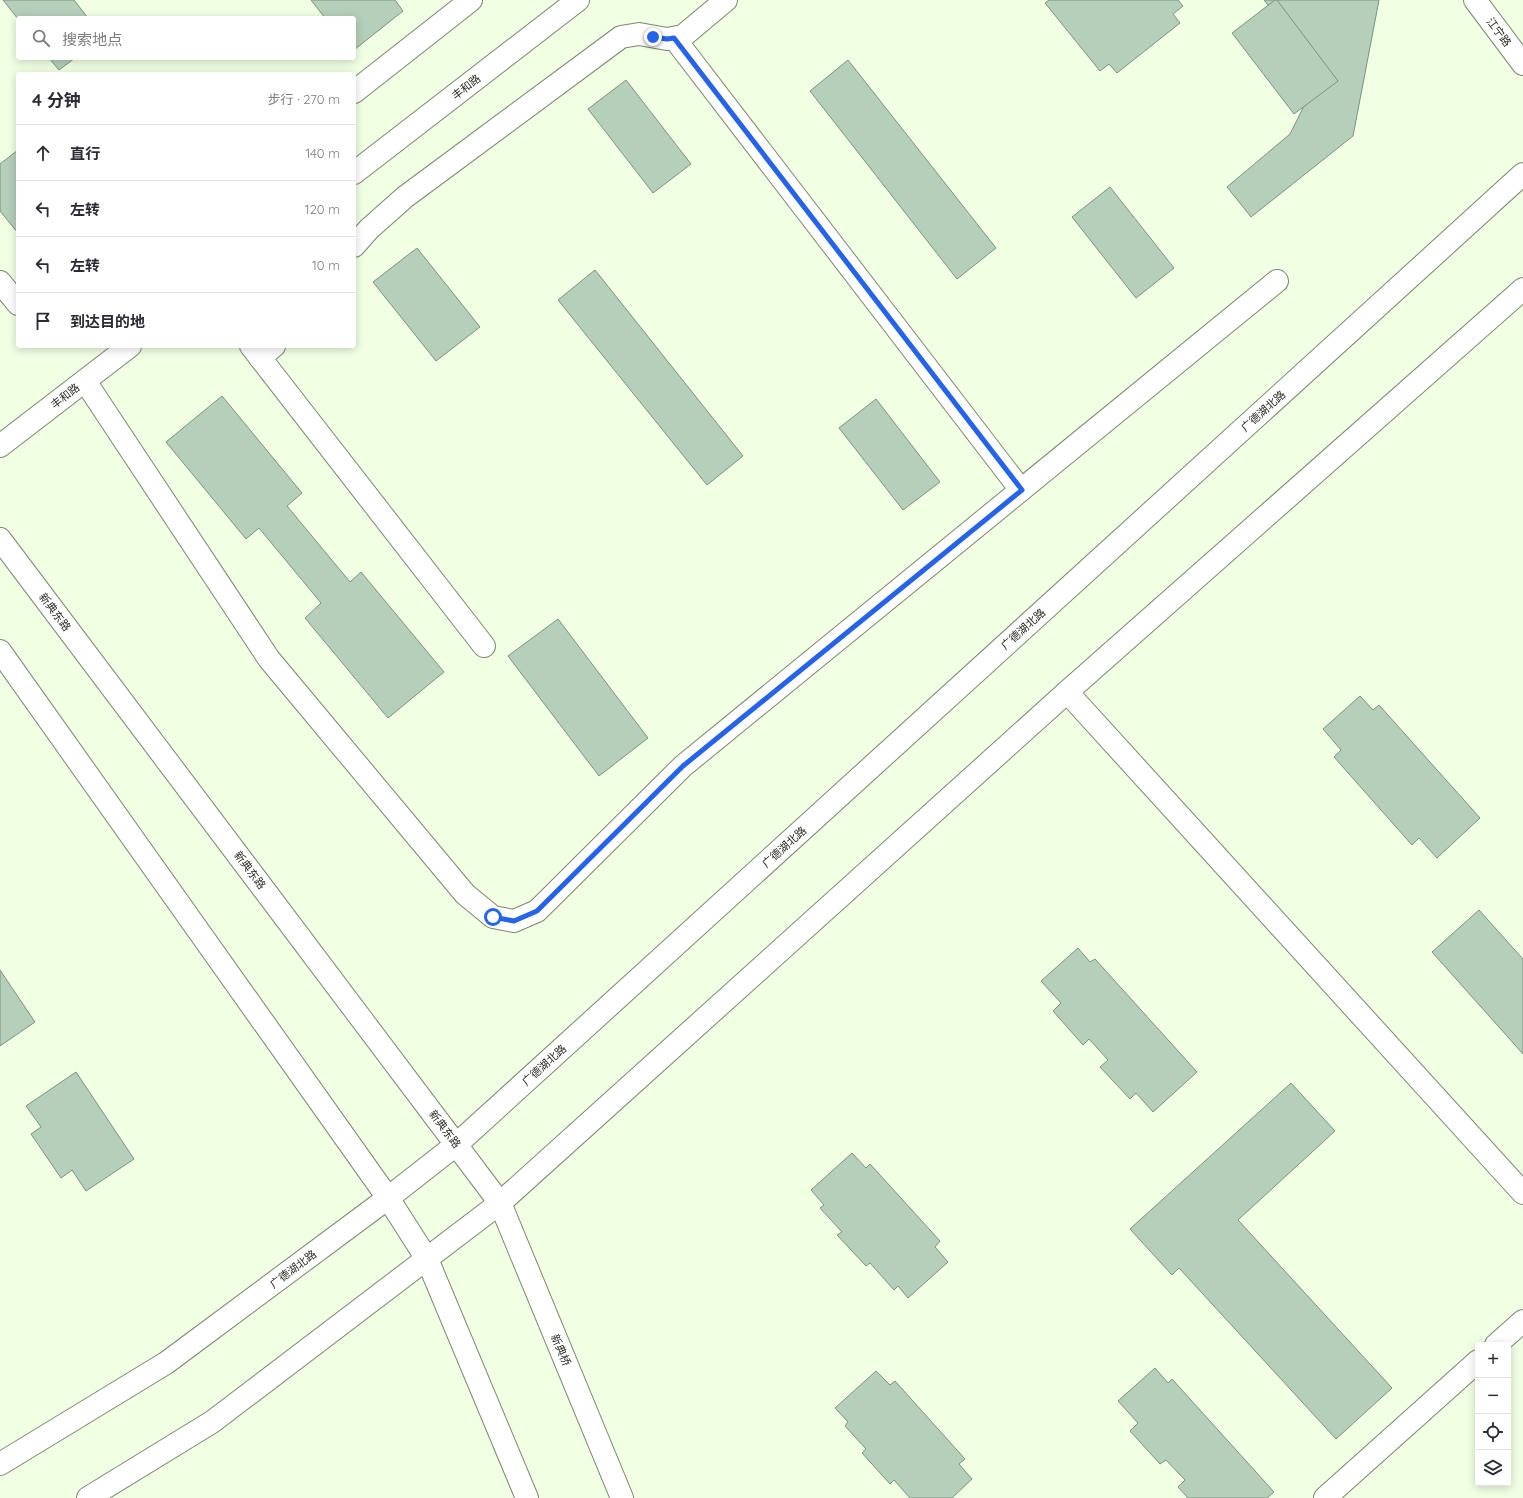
<!DOCTYPE html>
<html lang="zh">
<meta charset="utf-8">
<style>
body{margin:0;font-family:Quicksand,"Noto Sans SC",sans-serif;background:#f2f2f3;color:#2b2b33}
.controls{position:absolute;right:12px;bottom:12px;display:grid;overflow:hidden;border-radius:4px;box-shadow:0 2px 10px #0003}
.controls button{width:36px;height:36px;display:grid;place-items:center;padding:0;border:0;border-bottom:1px solid #e1e1e2;background:#fff;color:#2b2b33;font:20px sans-serif}
.stop{position:absolute;width:12px;height:12px;margin:-9px;border:3px solid #2563eb;border-radius:50%;background:#fff}
.stop.end{background:#2563eb;border-color:#fff;box-shadow:0 1px 4px #0008}
.list{margin:0;padding:0;list-style:none}
h2{display:flex;justify-content:space-between;align-items:center;height:52px;margin:0;padding:0 16px;font-size:17px}
h2 small{font-size:13px;font-weight:400;color:#7c7c81}
.list li{display:grid;grid-template-columns:26px 1fr auto;gap:12px;align-items:center;box-sizing:border-box;height:56px;padding:0 16px;border-top:1px solid #e1e1e2}
.list b{display:block;font-size:15px;white-space:nowrap}
.list em{font-size:13px;font-style:normal;color:#7c7c81}
.icon{flex:none;width:22px;height:22px;fill:none;stroke:currentColor;stroke-width:2;stroke-linecap:round;stroke-linejoin:round}
.map{position:relative;flex:none;width:1523px;height:1498px;overflow:hidden}
.search{position:absolute;background:#fff;box-shadow:0 2px 10px #0003;left:16px;top:16px;width:340px;height:44px;display:flex;align-items:center;gap:10px;box-sizing:border-box;padding:0 14px;border-radius:4px;color:#7c7c81;font-size:15px}
.panel{position:absolute;background:#fff;box-shadow:0 2px 10px #0003;left:16px;top:72px;width:340px;height:276px;border-radius:4px}
.map>svg:first-child{display:block}
</style>
<div class="map">
<svg width="1523" height="1498" viewBox="0 0 1523 1498">
<rect width="100%" height="100%" fill="#f1ffe3"/>
<g fill="#b5cfbb" stroke="#7a9380">
<polygon points="3,0 74,0 88,18 18,18 18,19"/>
<polygon points="311,0 395,0 403,11 354,50 354,18 325,18"/>
<polygon points="1049,0 1178,0 1183,6 1173,14 1180,23 1117,73 1109,64 1100,71 1045,3"/>
<polygon points="1264,0 1379,0 1353,136 1251,217 1227,187 1290,134 1321,72"/>
<polygon points="1275,0 1277,0 1338,81 1294,114 1232,33"/>
<polygon points="49,58 75,58 59,70"/>
<polygon points="848,60 996,248 957,279 810,91"/>
<polygon points="626,80 691,164 653,193 588,109"/>
<polygon points="18,150 18,233 0,211 0,164"/>
<polygon points="1110,187 1174,268 1136,298 1072,217"/>
<polygon points="417,248 480,327 436,361 373,282"/>
<polygon points="595,270 743,456 707,485 558,300"/>
<polygon points="222,396 302,493 287,506 350,582 361,572 444,672 388,718 305,618 321,603 259,528 246,539 166,442"/>
<polygon points="876,399 940,482 903,510 839,428"/>
<polygon points="558,619 648,738 599,776 508,656"/>
<polygon points="1360,696 1373,710 1379,705 1480,818 1437,858 1419,838 1412,845 1334,757 1341,750 1323,729"/>
<polygon points="1479,910 1523,959 1523,1054 1432,952"/>
<polygon points="1078,948 1090,962 1095,959 1197,1072 1153,1112 1136,1093 1130,1099 1100,1067 1108,1060 1089,1039 1083,1045 1053,1011 1061,1003 1041,981"/>
<polygon points="0,970 35,1022 0,1046"/>
<polygon points="76,1072 134,1159 86,1191 72,1170 61,1178 31,1134 41,1127 26,1106"/>
<polygon points="1291,1083 1335,1131 1238,1220 1392,1388 1336,1439 1179,1268 1172,1275 1130,1229"/>
<polygon points="852,1153 866,1168 870,1164 940,1241 935,1247 948,1262 908,1298 898,1286 894,1290 870,1263 866,1266 837,1235 842,1232 820,1208 824,1205 811,1190"/>
<polygon points="1155,1368 1168,1383 1172,1379 1274,1492 1267,1498 1188,1498 1178,1487 1185,1480 1166,1460 1160,1464 1130,1431 1138,1423 1118,1401"/>
<polygon points="876,1371 890,1385 895,1381 965,1459 959,1464 972,1479 952,1498 910,1498 894,1480 890,1484 862,1453 866,1449 845,1426 848,1422 835,1408"/>
</g>
<g fill="none" stroke-linecap="round" stroke-linejoin="round">
<defs>
<g id="minor">
<polyline points="1475,0 1523,64"/>
<polyline points="674,38 1021,490"/>
<polyline points="354,92 471,0"/>
<polyline points="354,173 578,0"/>
<polyline points="354,246 369,229 405,197 621,37 639,34 667,39 683,36 726,0"/>
<polyline points="0,282 18,304"/>
<polyline points="251,346 484,646"/>
<polyline points="260,358 274,346"/>
<polyline points="85,381 269,659 465,894 493,917 514,921 537,911 683,766 1277,281"/>
<polyline points="0,446 130,346"/>
<polyline points="1067,692 1523,1193"/>
<polyline points="1496,1345 1523,1321"/>
<polyline points="1325,1498 1478,1361"/>
</g>
<g id="major">
<polyline points="0,539 500,1203 622,1498"/>
<polyline points="0,651 388,1198 427,1259 527,1498"/>
<polyline points="0,1464 166,1363 388,1198 457,1144 1523,174"/>
<polyline points="88,1498 212,1422 500,1203 1067,692 1523,289"/>
</g>
</defs>
<use href="#minor" stroke="#7b876e" stroke-width="24"/>
<use href="#major" stroke="#7b876e" stroke-width="24"/>
<use href="#minor" stroke="#fff" stroke-width="22"/>
<use href="#major" stroke="#fff" stroke-width="22"/>
</g>
<g fill="none" stroke-linecap="round" stroke-linejoin="round">
<polyline stroke="#2563eb" stroke-width="5" points="493,917 514,921 537,911 683,766 1022,490 674,38 667,39 653,37"/>
</g>
<g text-anchor="middle" dominant-baseline="central" stroke-width="3" stroke-linejoin="round" paint-order="stroke">
<g font-size="11" fill="#282c22" stroke="#fff">
<text transform="translate(1499 32) rotate(53)">江宁路</text>
<text transform="translate(466 87) rotate(-38)">丰和路</text>
<text transform="translate(65 396) rotate(-38)">丰和路</text>
<text transform="translate(1263 411) rotate(-42)">广德湖北路</text>
<text transform="translate(55 612) rotate(53)">新典东路</text>
<text transform="translate(1023 629) rotate(-42)">广德湖北路</text>
<text transform="translate(784 847) rotate(-42)">广德湖北路</text>
<text transform="translate(250 870) rotate(53)">新典东路</text>
<text transform="translate(544 1065) rotate(-42)">广德湖北路</text>
<text transform="translate(445 1129) rotate(53)">新典东路</text>
<text transform="translate(293 1269) rotate(-37)">广德湖北路</text>
<text transform="translate(561 1350) rotate(67)">新典桥</text>
</g>
</g>
</svg>
<div class="controls">
<button>+</button>
<button>−</button>
<button><svg class="icon" aria-label="locate" viewBox="0 0 24 24"><circle cx="12" cy="12" r="6"/><path d="M12 2v4M12 18v4M2 12h4M18 12h4"/></svg></button>
<button><svg class="icon" aria-label="layers" viewBox="0 0 24 24"><path d="M12 4l9 5-9 5-9-5zM3 14l9 5 9-5"/></svg></button>
</div>
<div class="stop" style="left:493px;top:917px"></div>
<div class="stop end" style="left:653px;top:37px"></div>
<div class="search"><svg class="icon" aria-label="search" viewBox="0 0 24 24"><circle cx="10" cy="10" r="6"/><path d="M15 15l6 6"/></svg>搜索地点</div>
<section class="panel">
<h2>4 分钟<small>步行 · 270 m</small></h2>
<ul class="list">
<li><svg class="icon" aria-label="ahead" viewBox="0 0 24 24"><path d="M12 20V5M6 11l6-6 6 6"/></svg><div><b>直行</b></div><em>140 m</em></li>
<li><svg class="icon" aria-label="left" viewBox="0 0 24 24"><path d="M17 20v-9H6M10 6l-5 5 5 5"/></svg><div><b>左转</b></div><em>120 m</em></li>
<li><svg class="icon" aria-label="left" viewBox="0 0 24 24"><path d="M17 20v-9H6M10 6l-5 5 5 5"/></svg><div><b>左转</b></div><em>10 m</em></li>
<li><svg class="icon" aria-label="arrive" viewBox="0 0 24 24"><path d="M6 21V4h12l-3 4 3 4H6"/></svg><div><b>到达目的地</b></div></li>
</ul>
</section>
</div>
